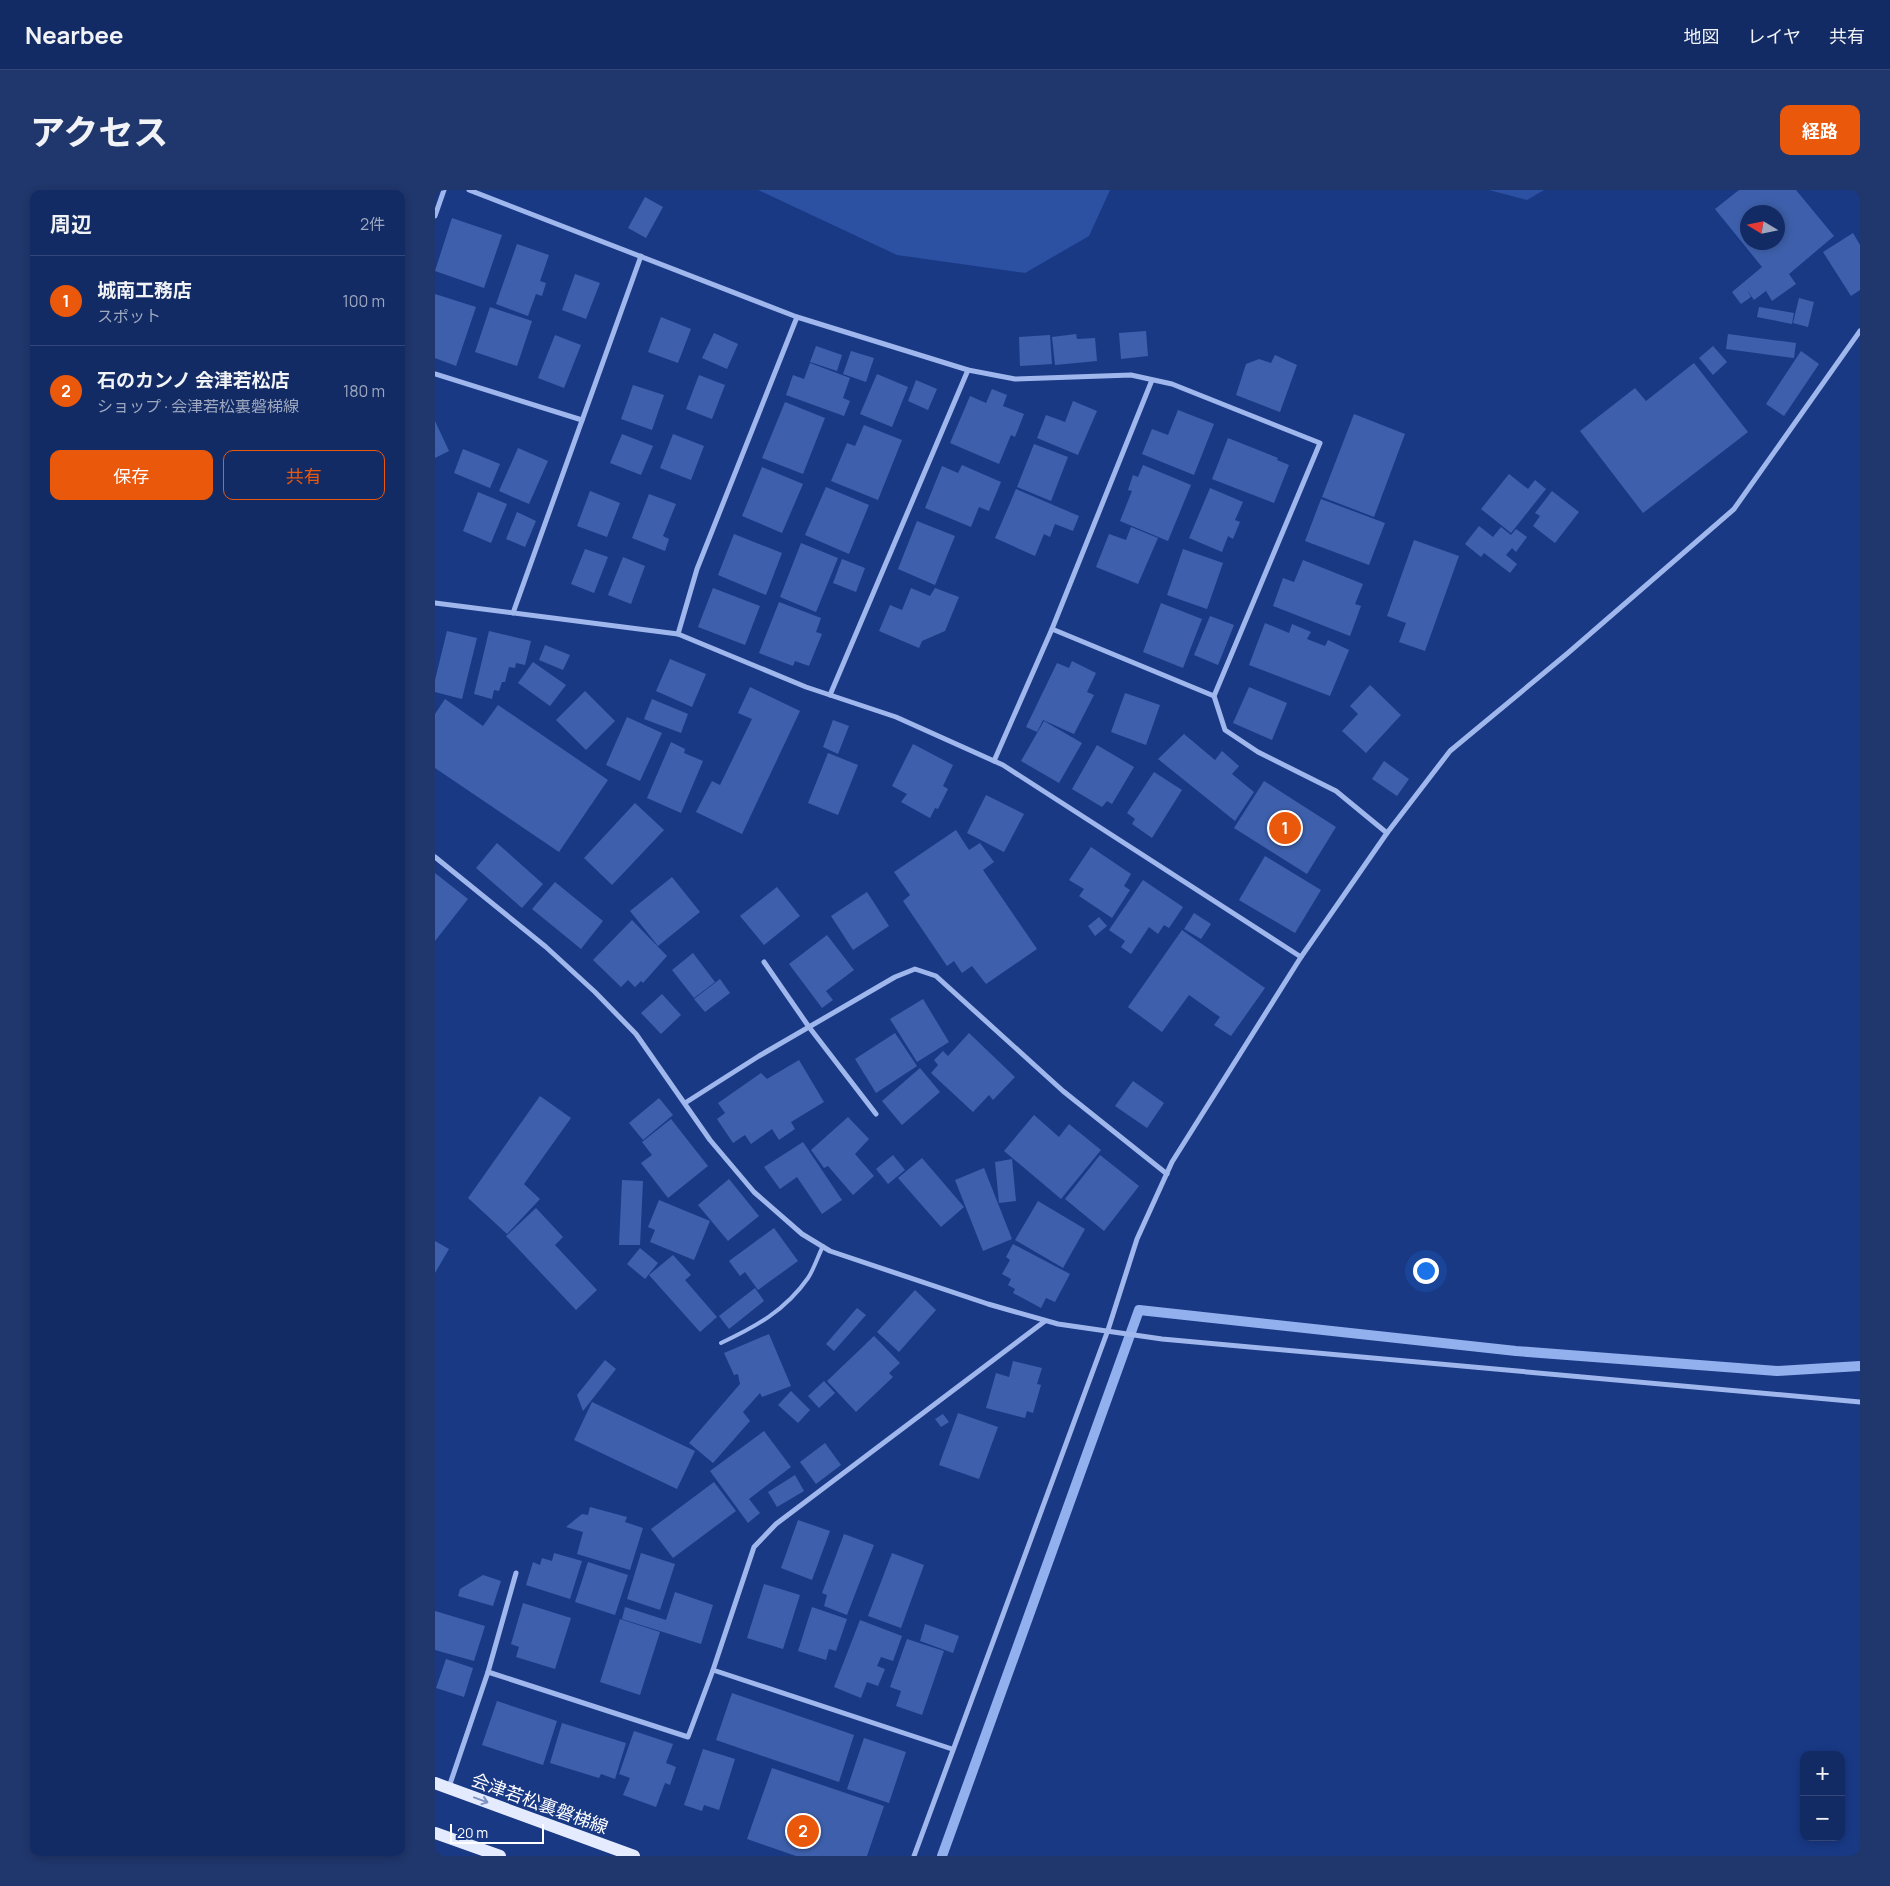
<!DOCTYPE html>
<html lang="ja">
<meta charset="utf-8">
<style>
body{margin:0;font-family:Manrope,"Noto Sans JP",sans-serif;background:#20376d;color:#f1f3f6}
.controls{position:absolute;right:15px;bottom:15px;display:grid;overflow:hidden;border-radius:10px;box-shadow:0 2px 8px #0003}
.controls button{width:45px;height:45px;display:grid;place-items:center;padding:0;border:0;border-bottom:1px solid #324778;background:#132b64;color:#f1f3f6;font:25px sans-serif}
.compass{position:absolute;left:1305px;top:15px;width:45px;height:45px;border-radius:50%;background:#132b64;box-shadow:0 2px 8px #0003;rotate:280deg}
.scale{position:absolute;left:15px;bottom:12px;width:94px;box-sizing:border-box;padding-left:5px;border:2px solid #fff;border-top:0;font-size:14px;line-height:18px;white-space:nowrap;color:#fff;-webkit-text-stroke:4px #193985;paint-order:stroke}
.you{position:absolute;left:990px;top:1080px;width:18px;height:18px;margin:-12px;border:4px solid #fff;border-radius:50%;background:#1a73e8;box-shadow:0 0 0 8px #1a73e833}
.badge{display:grid;place-items:center;width:32px;height:32px;border-radius:50%;background:#ea580c;color:#fff;font-size:16px;font-weight:700}
.pin{position:absolute;translate:-50% -50%;border:2px solid #fff;box-shadow:0 1px 5px #0006}
.list{margin:0;padding:0;list-style:none}
h2{display:flex;justify-content:space-between;align-items:center;height:65px;margin:0;padding:0 20px;font-size:21px}
h2 small{font-size:16px;font-weight:400;color:#9da7bf}
.list li{display:grid;grid-template-columns:32px 1fr auto;gap:15px;align-items:center;box-sizing:border-box;height:90px;padding:0 20px;border-top:1px solid #324778}
.list b{display:block;font-size:19px;white-space:nowrap}
.list p{margin:0;font-size:16px;white-space:nowrap;color:#9da7bf}
.list em{font-size:16px;font-style:normal;color:#9da7bf}
.actions{display:flex;gap:10px;padding:15px 20px}
.actions a{flex:1;padding:11px 0;border:1px solid #ea580c;border-radius:10px;text-align:center;font-size:18px;color:#ea580c}
.actions .main{background:#ea580c;color:#fff}
.map{position:relative;flex:none;width:1425px;height:1666px;overflow:hidden;border-radius:10px}
header{display:flex;align-items:center;gap:30px;box-sizing:border-box;height:70px;padding:0 25px;background:#132b64;border-bottom:1px solid #324778}
header strong{font-size:24px}
nav{display:flex;gap:28px;margin-inline-start:auto;font-size:18px}
.intro{display:flex;align-items:center;justify-content:space-between;box-sizing:border-box;height:120px;padding:0 30px}
h1{margin:0;font-size:35px}
.button{padding:12px 22px;border-radius:10px;background:#ea580c;color:#fff;font-size:18px;font-weight:700}
main{display:flex;gap:30px;padding:0 30px}
aside{flex:1;background:#132b64;border-radius:10px;box-shadow:0 2px 8px #0003}
.map>svg:first-child{display:block}
</style>
<header>
<strong>Nearbee</strong>
<nav><a>地図</a><a>レイヤ</a><a>共有</a></nav>
</header>
<div class="intro"><h1>アクセス</h1><a class="button">経路</a></div>
<main>
<aside>
<h2>周辺<small>2件</small></h2>
<ul class="list">
<li><span class="badge">1</span><div><b>城南工務店</b><p>スポット</p></div><em>100 m</em></li>
<li><span class="badge">2</span><div><b>石のカンノ 会津若松店</b><p>ショップ · 会津若松裏磐梯線</p></div><em>180 m</em></li>
</ul>
<div class="actions"><a class="main">保存</a><a>共有</a></div>
</aside>
<div class="map">
<svg width="1425" height="1666" viewBox="0 0 1425 1666">
<rect width="100%" height="100%" fill="#193985"/>
<g fill="#2c51a3">
<polygon points="323,0 675,0 654,46 590,83 462,65"/>
<polygon points="1054,0 1109,0 1092,10"/>
</g>
<g fill="none" stroke-linecap="round" stroke-linejoin="round">
<polyline stroke="#92b0ee" stroke-width="10" points="507,1666 704,1120 1081,1161 1342,1181 1425,1176"/>
</g>
<g fill="#3e60ac" fill-rule="evenodd">
<path d="M1304,0H1361L1399,46L1354,84L1361,94L1337,111L1331,101L1319,110L1312,100L1316,107L1306,114L1297,102L1327,77L1280,19ZM1312,22H1342V52H1312Z"/>
<polygon points="210,7 228,17 211,48 193,38"/>
<polygon points="17,28 67,45 49,98 0,81"/>
<polygon points="1418,43 1425,55 1425,100 1416,106 1388,62"/>
<polygon points="82,54 114,65 105,91 111,93 107,106 101,104 93,126 61,114"/>
<polygon points="140,84 165,93 151,129 127,120"/>
<polygon points="0,104 41,117 21,176 0,168"/>
<polygon points="1364,108 1379,112 1373,137 1358,133"/>
<polygon points="55,117 97,131 82,176 40,162"/>
<polygon points="1324,117 1359,123 1357,134 1322,127"/>
<polygon points="226,127 256,139 243,173 213,162"/>
<polygon points="711,141 713,166 686,169 684,143"/>
<polygon points="279,143 303,154 292,179 267,168"/>
<polygon points="641,144 642,149 660,148 662,171 620,175 617,147"/>
<polygon points="1293,144 1361,153 1359,168 1291,159"/>
<polygon points="120,145 146,155 129,198 103,188"/>
<polygon points="615,145 617,174 585,176 584,147"/>
<polygon points="381,156 407,165 402,181 375,172"/>
<polygon points="1278,156 1292,172 1278,185 1264,168"/>
<polygon points="416,161 439,168 431,192 408,184"/>
<polygon points="1366,161 1384,174 1349,226 1331,214"/>
<polygon points="840,165 862,175 845,222 801,205 811,174 824,169 836,173"/>
<polygon points="375,173 415,188 408,208 415,211 409,226 351,205 358,185 369,189"/>
<polygon points="1259,173 1313,242 1208,323 1145,241 1200,198 1211,211"/>
<polygon points="442,184 473,197 457,237 425,224"/>
<polygon points="264,185 290,195 277,229 251,219"/>
<polygon points="481,190 502,199 493,220 473,211"/>
<polygon points="198,195 229,205 217,240 186,229"/>
<polygon points="557,199 572,205 568,216 589,224 580,247 576,245 564,274 515,253 535,206 551,213"/>
<polygon points="638,211 662,221 643,265 602,248 611,225 630,232"/>
<polygon points="350,212 390,228 368,284 327,268"/>
<polygon points="743,220 779,234 759,285 707,264 717,239 733,245"/>
<polygon points="919,224 970,244 939,327 887,307"/>
<polygon points="0,231 14,261 0,268"/>
<polygon points="429,235 467,250 443,310 396,291 412,253 420,256"/>
<polygon points="187,244 218,256 206,285 175,273"/>
<polygon points="238,244 269,256 256,290 225,278"/>
<polygon points="793,248 843,268 842,270 854,275 839,313 777,289"/>
<polygon points="599,254 633,267 616,311 582,297"/>
<polygon points="83,258 113,271 94,314 64,301"/>
<polygon points="28,259 65,274 55,298 19,283"/>
<polygon points="527,275 566,292 554,321 544,317 536,337 490,318 507,276 523,283"/>
<polygon points="708,275 756,295 733,351 685,331 697,301 693,300 698,285 703,287"/>
<polygon points="327,277 368,294 347,343 307,326"/>
<polygon points="1074,284 1093,299 1100,290 1111,299 1076,343 1046,319"/>
<polygon points="391,297 434,315 414,364 370,345"/>
<polygon points="775,298 808,312 800,330 805,332 798,349 793,346 787,362 754,348"/>
<polygon points="581,299 644,326 638,341 620,334 615,347 609,344 600,366 560,348"/>
<polygon points="155,301 185,313 172,347 142,336"/>
<polygon points="1117,301 1144,322 1120,353 1098,336 1105,326 1100,323"/>
<polygon points="43,302 72,314 56,353 28,341"/>
<polygon points="214,304 241,314 228,346 234,349 230,361 197,348"/>
<polygon points="886,309 950,333 934,375 870,351"/>
<polygon points="82,322 101,331 90,357 71,349"/>
<polygon points="482,331 520,346 500,395 463,379"/>
<polygon points="1044,336 1058,347 1066,337 1076,345 1081,339 1092,347 1081,362 1077,358 1071,365 1082,374 1075,383 1049,363 1046,367 1030,354"/>
<polygon points="696,337 723,348 703,394 661,377 674,344 691,350"/>
<polygon points="299,344 347,363 331,405 283,385"/>
<polygon points="979,350 1024,366 990,461 964,452 971,433 952,426"/>
<polygon points="366,353 403,368 381,422 345,407"/>
<polygon points="150,359 173,367 159,403 136,394"/>
<polygon points="748,359 788,373 772,419 732,405"/>
<polygon points="188,367 210,376 196,414 173,405"/>
<polygon points="407,369 430,378 421,402 398,393"/>
<polygon points="868,370 928,394 920,414 926,416 915,446 838,416 848,388 859,392"/>
<polygon points="278,398 325,416 310,455 263,437"/>
<polygon points="476,398 495,406 500,398 524,407 510,441 487,451 484,458 444,441 455,415 467,420"/>
<polygon points="344,412 386,428 381,442 387,444 374,476 360,471 358,476 324,463"/>
<polygon points="726,413 767,429 748,478 708,462"/>
<polygon points="775,426 799,435 783,475 759,465"/>
<polygon points="830,433 854,443 857,434 876,442 872,449 890,456 893,450 914,460 895,506 814,475"/>
<polygon points="12,441 42,448 27,509 0,502 0,490"/>
<polygon points="54,441 96,451 90,475 81,473 80,478 74,477 70,492 67,492 64,501 59,500 57,509 39,504"/>
<polygon points="110,455 135,465 128,480 104,470"/>
<polygon points="235,469 271,484 257,517 221,501"/>
<polygon points="637,471 661,483 652,502 659,505 639,544 608,530 602,542 591,537 622,473 634,478"/>
<polygon points="98,472 131,495 115,516 83,493"/>
<polygon points="935,495 966,525 931,563 907,541 923,524 915,516"/>
<polygon points="315,497 365,521 307,644 261,622 277,591 285,595 317,529 303,523"/>
<polygon points="814,497 852,513 837,550 798,533"/>
<polygon points="150,501 180,531 151,560 121,530"/>
<polygon points="690,503 725,515 711,555 676,542"/>
<polygon points="10,509 48,536 63,515 173,590 124,662 0,578 0,524"/>
<polygon points="217,509 253,524 246,543 209,529"/>
<polygon points="192,527 227,543 205,591 171,575"/>
<polygon points="398,530 414,536 403,564 388,557"/>
<polygon points="609,531 647,553 624,593 586,571"/>
<polygon points="749,544 780,570 787,561 804,576 797,584 819,602 800,631 723,569"/>
<polygon points="236,552 250,559 249,563 268,571 246,623 212,608"/>
<polygon points="478,554 518,575 508,596 513,599 503,619 500,618 495,628 466,612 472,604 457,596"/>
<polygon points="662,555 699,577 677,614 672,611 667,617 637,599"/>
<polygon points="393,563 423,575 403,625 373,613"/>
<polygon points="949,571 974,589 962,606 937,589"/>
<polygon points="719,582 747,600 717,648 697,634 700,629 692,623"/>
<polygon points="829,591 901,637 872,684 799,638"/>
<polygon points="551,605 589,624 569,662 532,643"/>
<polygon points="200,613 229,640 177,695 149,668"/>
<polygon points="521,640 534,660 545,653 559,672 548,680 602,759 551,794 537,776 527,783 519,771 512,776 468,711 475,705 459,682"/>
<polygon points="62,653 108,694 87,718 41,678"/>
<polygon points="656,657 696,684 689,696 695,700 677,728 644,706 649,699 634,690"/>
<polygon points="830,666 886,700 860,743 804,710"/>
<polygon points="0,683 33,709 0,751"/>
<polygon points="237,687 265,722 223,756 195,721"/>
<polygon points="708,690 748,717 734,738 729,735 723,744 714,737 696,764 686,757 690,751 674,740"/>
<polygon points="120,692 168,731 146,759 97,719"/>
<polygon points="342,697 365,726 329,755 305,726"/>
<polygon points="432,702 454,736 418,760 396,726"/>
<polygon points="759,723 776,734 766,749 749,739"/>
<polygon points="664,727 672,736 660,746 653,736"/>
<polygon points="197,730 232,766 208,793 206,791 200,797 193,790 186,797 158,770"/>
<polygon points="747,740 830,798 796,846 779,835 785,827 754,805 727,842 693,817"/>
<polygon points="392,745 419,780 391,801 398,810 387,818 354,774"/>
<polygon points="258,763 280,792 259,808 237,780"/>
<polygon points="285,789 295,803 270,822 259,809"/>
<polygon points="227,804 246,825 226,844 206,823"/>
<polygon points="488,809 514,852 482,872 455,829"/>
<polygon points="460,843 482,876 441,903 420,869"/>
<polygon points="534,843 580,887 558,910 554,905 538,922 496,883 503,875 499,870 508,861 513,866"/>
<polygon points="364,870 389,912 356,932 360,939 344,950 337,939 316,954 310,945 298,953 282,929 290,923 283,913 326,883 332,889"/>
<polygon points="485,878 505,902 467,935 447,911"/>
<polygon points="698,891 729,913 712,938 680,916"/>
<polygon points="105,906 136,928 89,994 105,1009 72,1044 33,1008"/>
<polygon points="224,908 238,925 208,950 194,933"/>
<polygon points="599,925 624,947 634,934 666,960 626,1009 569,961"/>
<polygon points="413,927 434,949 420,964 439,986 418,1005 393,976 389,978 376,960"/>
<polygon points="236,929 273,976 233,1008 206,973 217,965 207,952"/>
<polygon points="368,952 407,1010 387,1024 362,987 345,999 329,977"/>
<polygon points="458,965 470,980 453,994 441,979"/>
<polygon points="665,965 704,996 669,1041 630,1009"/>
<polygon points="487,968 529,1017 506,1037 463,988"/>
<polygon points="577,969 581,1011 564,1013 560,972"/>
<polygon points="549,978 577,1049 548,1061 520,990"/>
<polygon points="294,989 324,1026 293,1051 263,1015"/>
<polygon points="187,990 208,991 205,1055 184,1055"/>
<polygon points="224,1010 275,1031 259,1070 215,1052 220,1040 213,1037"/>
<polygon points="603,1011 650,1039 628,1078 580,1050"/>
<polygon points="101,1018 128,1047 120,1055 162,1100 141,1120 71,1046"/>
<polygon points="339,1038 363,1071 323,1100 310,1082 305,1086 294,1071"/>
<polygon points="0,1051 14,1059 0,1083"/>
<polygon points="578,1054 635,1084 620,1112 611,1108 606,1118 578,1103 580,1099 573,1095 576,1089 567,1084 575,1070 571,1067"/>
<polygon points="205,1058 223,1073 210,1089 192,1074"/>
<polygon points="238,1065 256,1085 250,1090 282,1127 265,1142 214,1085"/>
<polygon points="320,1098 329,1111 294,1139 284,1126"/>
<polygon points="480,1100 501,1120 464,1162 442,1142"/>
<polygon points="422,1118 431,1125 399,1161 391,1154"/>
<polygon points="334,1144 356,1196 327,1207 325,1203 308,1222 315,1231 278,1273 254,1253 305,1194 303,1184 299,1185 289,1163"/>
<polygon points="439,1146 465,1173 454,1183 458,1187 421,1222 392,1191"/>
<polygon points="170,1170 181,1179 148,1221 142,1205"/>
<polygon points="578,1171 607,1178 602,1194 606,1195 598,1223 592,1221 590,1228 551,1218 561,1183 574,1187"/>
<polygon points="389,1191 400,1203 384,1218 373,1206"/>
<polygon points="356,1201 375,1220 363,1233 343,1215"/>
<polygon points="157,1212 260,1261 242,1299 139,1250"/>
<polygon points="523,1223 563,1237 544,1289 504,1275"/>
<polygon points="508,1224 514,1232 506,1237 500,1229"/>
<polygon points="329,1241 356,1277 314,1309 325,1323 313,1333 275,1281"/>
<polygon points="390,1253 406,1275 381,1294 365,1272"/>
<polygon points="360,1285 369,1301 342,1317 333,1302"/>
<polygon points="279,1292 301,1321 238,1368 216,1339"/>
<polygon points="155,1317 192,1327 190,1332 208,1338 195,1380 142,1364 148,1342 131,1337 147,1324 153,1325"/>
<polygon points="363,1330 395,1341 377,1390 346,1378"/>
<polygon points="409,1344 439,1355 412,1425 389,1416 392,1405 387,1403"/>
<polygon points="119,1363 147,1371 135,1409 91,1395 98,1372 105,1375 107,1368 117,1371"/>
<polygon points="206,1363 240,1374 225,1420 192,1409"/>
<polygon points="457,1363 489,1375 466,1438 433,1426"/>
<polygon points="153,1372 193,1385 180,1425 140,1412"/>
<polygon points="48,1385 66,1391 58,1416 23,1406 25,1399"/>
<polygon points="329,1394 365,1405 348,1459 312,1448"/>
<polygon points="240,1402 278,1415 266,1454 187,1429 190,1417 231,1430"/>
<polygon points="88,1413 136,1428 120,1479 81,1467 84,1457 76,1454"/>
<polygon points="377,1417 412,1429 401,1461 394,1459 391,1470 363,1461"/>
<polygon points="0,1421 50,1436 39,1471 0,1460"/>
<polygon points="185,1429 225,1442 205,1505 165,1492"/>
<polygon points="425,1430 467,1446 458,1471 446,1467 442,1476 450,1479 443,1496 432,1492 426,1508 399,1497"/>
<polygon points="490,1434 524,1446 518,1463 485,1451"/>
<polygon points="472,1449 509,1461 487,1525 461,1516 466,1501 455,1497"/>
<polygon points="11,1469 38,1478 29,1507 1,1498"/>
<polygon points="297,1503 419,1545 404,1592 281,1550"/>
<polygon points="62,1511 122,1531 108,1575 47,1555"/>
<polygon points="127,1533 191,1553 180,1589 166,1584 164,1588 115,1573"/>
<polygon points="199,1541 238,1554 231,1573 241,1577 235,1595 230,1593 221,1617 188,1605 195,1588 184,1584"/>
<polygon points="429,1548 471,1562 454,1613 412,1599"/>
<polygon points="268,1559 300,1569 284,1620 269,1615 267,1621 249,1615"/>
<polygon points="337,1578 449,1616 432,1666 361,1666 312,1649"/>
</g>
<g fill="none" stroke-linecap="round" stroke-linejoin="round">
<path stroke="#9fb7ec" stroke-width="4" d="M286,1153C320,1137 350,1121 373,1088C379,1079 383,1066 388,1056"/>
<g stroke="#9fb7ec" stroke-width="5">
<polyline points="34,0 362,127 533,180 580,189 696,185 737,194 885,253 779,506 617,439"/>
<polyline points="0,26 9,0"/>
<polyline points="0,184 147,230"/>
<polyline points="0,413 243,444 371,497 461,527 568,575 866,767"/>
<polyline points="78,423 206,66"/>
<polyline points="243,444 262,379 362,127"/>
<polyline points="395,505 533,180"/>
<polyline points="779,506 790,540 823,562 901,601 952,643"/>
<polyline points="559,571 617,439 717,190"/>
<polyline points="0,667 111,757 160,802 201,844 275,950 319,1002 367,1044 395,1061 553,1114 623,1134 727,1149 1425,1212"/>
<polyline points="329,772 374,837 441,924"/>
<polyline points="250,913 324,866 460,787 480,779 501,786 628,901 732,984"/>
<polyline points="278,1480 517,1559"/>
<polyline points="53,1482 253,1547 278,1480 319,1357 341,1334 610,1131"/>
<polyline points="14,1597 53,1482 81,1383"/>
<polyline points="479,1666 673,1140 702,1049 737,972 866,767 952,643 1015,561 1133,463 1299,319 1425,141"/>
</g>
<g stroke="#e4ebff" stroke-width="12">
<polyline points="0,1593 199,1666"/>
<polyline points="0,1643 65,1666"/>
</g>
</g>
<defs><path id="oneway-shaft" d="M-6 0H5M1.5-3L5.5 0L1.5 3" fill="none" stroke-width="1.6" stroke-linecap="round" stroke-linejoin="round" transform="scale(1.25)"/></defs>
<use stroke="#7e92c2" href="#oneway-shaft" transform="translate(46 1610) rotate(20)"/>
<g text-anchor="middle" dominant-baseline="central" stroke-width="5" stroke-linejoin="round" paint-order="stroke">
<g font-size="18" fill="#fff" stroke="#193985">
<text transform="translate(105 1613) rotate(20)">会津若松裏磐梯線</text>
</g>
</g>
</svg>
<div class="controls">
<button>+</button>
<button>−</button>
</div>
<svg class="compass" viewBox="-18 -18 36 36"><path d="M0-13l5 13h-10z" fill="#e53935"/><path d="M0 13l5-13h-10z" fill="#9da7bf"/></svg>
<div class="scale">20 m</div>
<div class="you"></div>
<div class="pin badge" style="left:850px;top:638px">1</div>
<div class="pin badge" style="left:368px;top:1641px">2</div>
</div>
</main>
